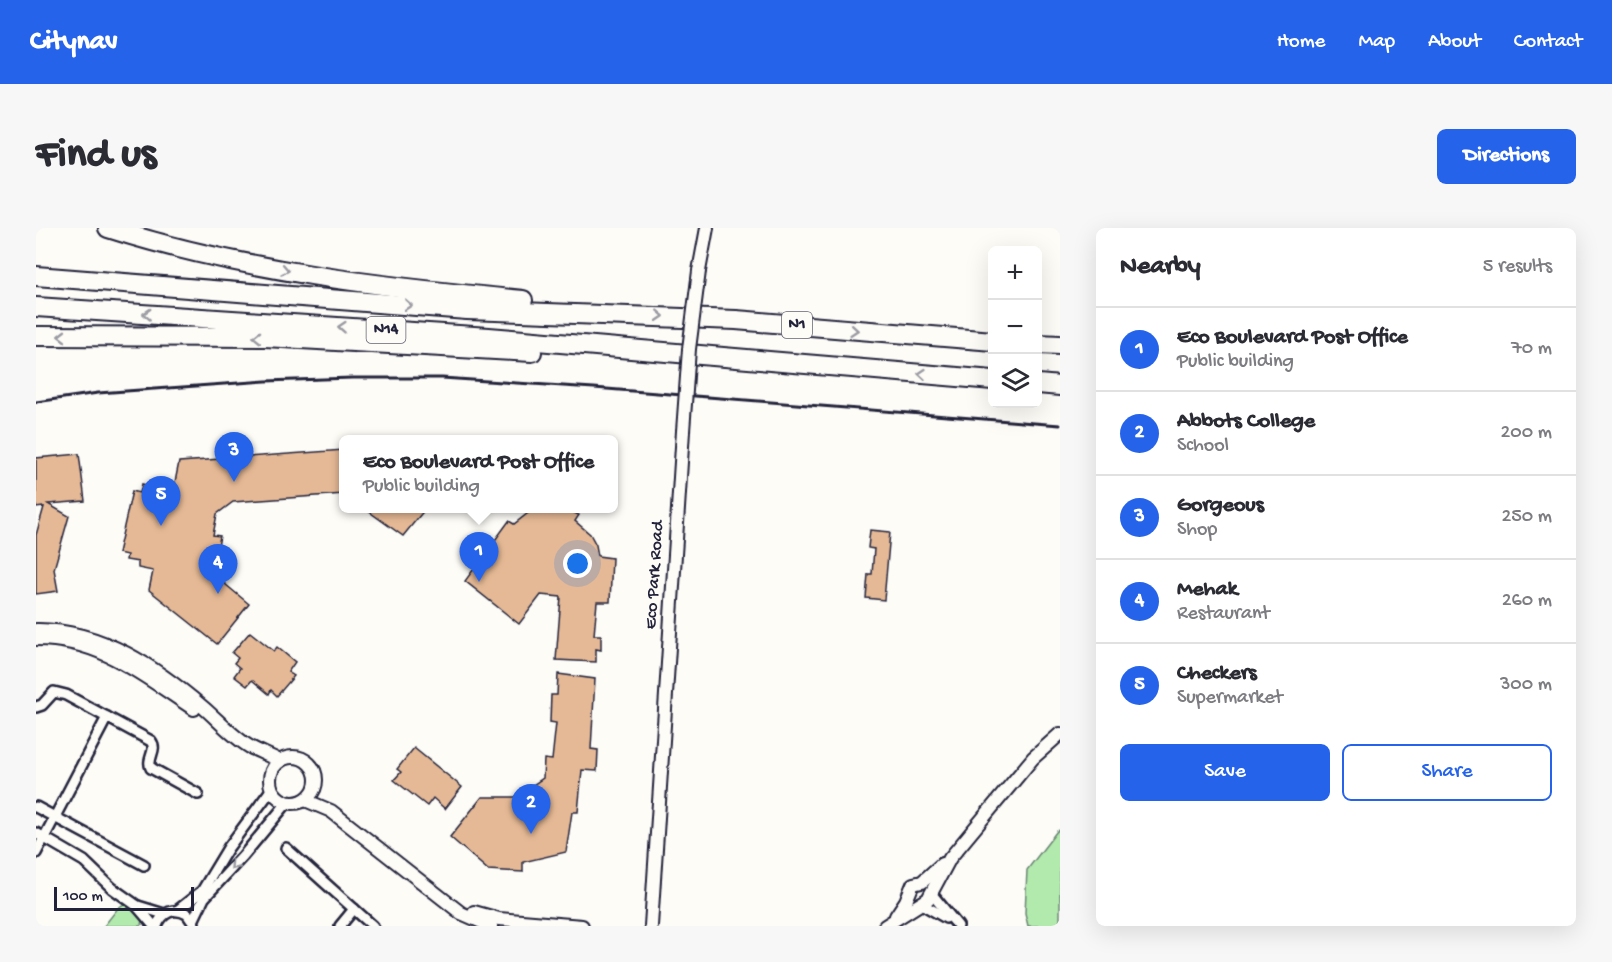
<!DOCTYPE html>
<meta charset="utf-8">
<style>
body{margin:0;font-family:"Gochi Hand",sans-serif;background:#f7f7f7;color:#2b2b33}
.controls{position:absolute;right:18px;top:18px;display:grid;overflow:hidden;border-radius:9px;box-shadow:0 6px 24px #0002}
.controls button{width:54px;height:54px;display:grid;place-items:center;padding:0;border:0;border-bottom:2px solid #e1e1e2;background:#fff;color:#2b2b33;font:30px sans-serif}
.scale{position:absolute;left:18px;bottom:15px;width:140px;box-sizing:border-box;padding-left:6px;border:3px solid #22223b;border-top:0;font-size:16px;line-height:21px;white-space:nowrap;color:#22223b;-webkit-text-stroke:4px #fdfcf7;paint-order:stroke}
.you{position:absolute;left:542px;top:336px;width:21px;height:21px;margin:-15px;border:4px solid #fff;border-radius:50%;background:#1a73e8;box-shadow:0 0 0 9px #1a73e833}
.badge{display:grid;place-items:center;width:39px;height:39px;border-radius:50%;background:#2563eb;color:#fff;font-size:20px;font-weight:700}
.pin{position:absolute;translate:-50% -50px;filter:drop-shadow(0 2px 3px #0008)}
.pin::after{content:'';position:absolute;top:32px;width:21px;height:18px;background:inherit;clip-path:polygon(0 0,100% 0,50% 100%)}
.popup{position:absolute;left:303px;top:207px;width:279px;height:78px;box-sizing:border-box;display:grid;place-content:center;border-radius:9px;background:#fff;filter:drop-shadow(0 2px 4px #0005);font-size:20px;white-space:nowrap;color:#7c7c81}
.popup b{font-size:22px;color:#2b2b33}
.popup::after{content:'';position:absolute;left:50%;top:100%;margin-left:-12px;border:12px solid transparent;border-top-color:#fff}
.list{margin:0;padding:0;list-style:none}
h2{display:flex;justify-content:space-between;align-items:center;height:78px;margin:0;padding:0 24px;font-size:26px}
h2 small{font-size:20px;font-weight:400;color:#7c7c81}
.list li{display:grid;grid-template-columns:39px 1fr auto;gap:18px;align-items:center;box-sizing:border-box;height:84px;padding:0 24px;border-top:2px solid #e1e1e2}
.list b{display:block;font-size:22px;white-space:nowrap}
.list p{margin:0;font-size:20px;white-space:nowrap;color:#7c7c81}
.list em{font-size:20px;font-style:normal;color:#7c7c81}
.actions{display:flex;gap:12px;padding:18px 24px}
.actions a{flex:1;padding:14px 0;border:2px solid #2563eb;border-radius:9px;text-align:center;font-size:21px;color:#2563eb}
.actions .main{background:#2563eb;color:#fff}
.icon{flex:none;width:33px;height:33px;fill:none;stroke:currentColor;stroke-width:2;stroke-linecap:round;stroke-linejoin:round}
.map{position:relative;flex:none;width:1024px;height:698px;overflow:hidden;border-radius:9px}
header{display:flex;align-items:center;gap:36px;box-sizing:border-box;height:84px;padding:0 30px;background:#2563eb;color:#fff}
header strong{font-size:28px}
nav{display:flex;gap:33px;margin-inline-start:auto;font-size:21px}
.intro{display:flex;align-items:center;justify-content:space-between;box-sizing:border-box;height:144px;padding:0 36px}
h1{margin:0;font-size:42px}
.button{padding:15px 27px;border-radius:9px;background:#2563eb;color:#fff;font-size:21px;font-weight:700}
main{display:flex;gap:36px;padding:0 36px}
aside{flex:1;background:#fff;border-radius:9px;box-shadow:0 6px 24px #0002}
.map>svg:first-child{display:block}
</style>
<header>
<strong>Citynav</strong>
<nav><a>Home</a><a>Map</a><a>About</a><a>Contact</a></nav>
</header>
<div class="intro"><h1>Find us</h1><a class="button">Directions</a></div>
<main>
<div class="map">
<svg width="1024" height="698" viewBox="0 0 1024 698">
<rect width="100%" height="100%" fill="#fdfcf7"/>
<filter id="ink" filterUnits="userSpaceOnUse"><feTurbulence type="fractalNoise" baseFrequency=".0167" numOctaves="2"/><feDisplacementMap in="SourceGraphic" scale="12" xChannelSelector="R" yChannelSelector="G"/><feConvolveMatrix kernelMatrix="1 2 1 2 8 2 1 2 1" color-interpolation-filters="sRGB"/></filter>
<g filter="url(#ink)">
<g fill="#b2e9ac" stroke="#6a8674" stroke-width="1.5">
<polygon points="1024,602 1024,698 992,698 989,685 991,642 1021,603"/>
<polygon points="88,676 106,690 105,698 68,698 82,680"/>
</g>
<g fill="#e5b995" stroke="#22223b" stroke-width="1.5">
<polygon points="308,222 308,266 197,274 181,286 177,307 184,308 180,329 174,328 171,341 213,376 181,416 113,362 117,343 102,340 102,334 90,332 91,327 82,325 96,263 104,265 106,256 137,264 143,234"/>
<polygon points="43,226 49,273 12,276 33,288 18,341 22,363 0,366 0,307 8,279 0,280 0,230"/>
<polygon points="328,280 390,280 367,308"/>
<polygon points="504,280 529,281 543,287 539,293 554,306 560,317 562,328 576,330 574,374 561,374 558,407 565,407 565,422 560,421 560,434 520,432 525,369 505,367 483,396 429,353 473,293 478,296 496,282"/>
<polygon points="834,302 854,304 848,372 830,370 832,346 836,346 838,321 832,320"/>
<polygon points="214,404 238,423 241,419 259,434 252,444 258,448 241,468 235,462 233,466 216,452 211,458 198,448 204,440 198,435 202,430 196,425"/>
<polygon points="522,446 559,451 555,521 562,522 561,543 546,542 542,584 536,584 530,624 487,634 487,644 452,642 414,609 446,569 479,569 507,550 508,531 516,532 520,495 514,494 515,467 521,467"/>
<polygon points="378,520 426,559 409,581 397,570 391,578 358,552 365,544 361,541"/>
</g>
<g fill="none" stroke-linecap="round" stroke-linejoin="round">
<defs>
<g id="minor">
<path d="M0,479L6,477L18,464L30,467L115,513C122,522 110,531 115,540L162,566"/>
<polyline points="0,579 108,637"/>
<polyline points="0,605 48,633 76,660 100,677 118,698"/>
<polyline points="250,620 337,698"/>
<polyline points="0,625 71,489"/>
<polyline points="895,665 922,698"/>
<polyline points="884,675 910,690"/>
<polyline points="102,678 128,686"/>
<polyline points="142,682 166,663 192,620 235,562"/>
<polyline points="157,693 168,670 207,628 251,575"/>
<path d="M121,698C126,684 138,679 151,686L158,696"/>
<polyline points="304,698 318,681"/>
</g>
<g id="tertiary">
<polyline points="663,43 671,0"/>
<path d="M0,402C65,401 121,440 168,480C183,493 197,509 214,519C224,524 234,528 244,533"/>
<path d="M0,411C65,411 106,447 158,481"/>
<circle cx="257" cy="552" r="23"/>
<polyline points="269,572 295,583 425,685 455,698"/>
<polyline points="438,684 463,691 546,698"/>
<polyline points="860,688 870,673 877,656 886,654 906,636"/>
<polyline points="615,698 647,203"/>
<polyline points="849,698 892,671 914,630 997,530 1024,506"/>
</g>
<g id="motorway">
<path d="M72,0C206,43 347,59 487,72"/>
<polyline points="0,48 431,82 700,92 957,113"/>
<polyline points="0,79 453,109 957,152"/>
<polyline points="0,108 229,109 496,124"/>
<polyline points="1002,116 1024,117"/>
<polyline points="1002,156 1024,158"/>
</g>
</defs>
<use href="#minor" stroke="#22223b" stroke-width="14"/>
<use href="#tertiary" stroke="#22223b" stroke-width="16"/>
<use href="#motorway" stroke="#22223b" stroke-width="22"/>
<use href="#minor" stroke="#fdfcf7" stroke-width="9"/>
<use href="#tertiary" stroke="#fdfcf7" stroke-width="12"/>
<use href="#motorway" stroke="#fdfcf7" stroke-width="18"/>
<polyline stroke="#22223b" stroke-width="3" points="0,174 62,165 230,153 316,150 406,150 558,160 1024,197"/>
<defs>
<polyline id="tertiary-bridge" points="647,203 653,121 663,43"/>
</defs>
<use href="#tertiary-bridge" stroke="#22223b" stroke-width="16" stroke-linecap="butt"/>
<use href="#tertiary-bridge" stroke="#fdfcf7" stroke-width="12"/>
</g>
<defs><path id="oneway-chevron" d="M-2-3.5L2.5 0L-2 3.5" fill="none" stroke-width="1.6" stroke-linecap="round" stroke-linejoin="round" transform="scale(1.5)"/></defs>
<g stroke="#9a9aa2">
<use href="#oneway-chevron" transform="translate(249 42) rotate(11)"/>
<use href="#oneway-chevron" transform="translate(372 77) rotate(4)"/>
<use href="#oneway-chevron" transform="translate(111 86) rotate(-177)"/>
<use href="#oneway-chevron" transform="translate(624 88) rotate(3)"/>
<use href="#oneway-chevron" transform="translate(306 99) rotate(-176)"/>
<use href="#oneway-chevron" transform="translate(818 102) rotate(5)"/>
<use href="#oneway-chevron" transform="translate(26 108) rotate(180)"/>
<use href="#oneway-chevron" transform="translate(221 109) rotate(-179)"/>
<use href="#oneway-chevron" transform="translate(886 146) rotate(-175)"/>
<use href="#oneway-chevron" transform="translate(198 638) rotate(133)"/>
</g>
</g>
<g text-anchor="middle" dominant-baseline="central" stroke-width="4.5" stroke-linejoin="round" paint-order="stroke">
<g fill="#fdfcf7" stroke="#646373" stroke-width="1.5">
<rect x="746" y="84" width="30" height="26" rx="4.5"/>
<rect x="330.5" y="89" width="39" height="26" rx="4.5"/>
</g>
<g font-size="16" font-weight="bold" fill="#22223b">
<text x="761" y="97">N1</text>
<text x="350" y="102">N14</text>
</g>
<g font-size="18" fill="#22223b" stroke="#fdfcf7">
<text transform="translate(619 347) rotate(-86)">Eco Park Road</text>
</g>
</g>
</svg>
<div class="controls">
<button>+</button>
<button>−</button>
<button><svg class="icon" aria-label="layers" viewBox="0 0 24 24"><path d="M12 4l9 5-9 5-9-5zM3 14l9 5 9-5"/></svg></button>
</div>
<div class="scale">100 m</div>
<div class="you"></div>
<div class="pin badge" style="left:443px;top:354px">1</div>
<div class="popup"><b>Eco Boulevard Post Office</b>Public building</div>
<div class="pin badge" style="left:495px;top:606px">2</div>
<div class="pin badge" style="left:198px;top:254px">3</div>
<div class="pin badge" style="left:182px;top:366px">4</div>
<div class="pin badge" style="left:125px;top:298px">5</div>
</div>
<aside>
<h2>Nearby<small>5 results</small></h2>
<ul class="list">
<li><span class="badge">1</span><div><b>Eco Boulevard Post Office</b><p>Public building</p></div><em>70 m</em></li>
<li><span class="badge">2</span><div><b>Abbots College</b><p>School</p></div><em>200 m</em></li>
<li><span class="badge">3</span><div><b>Gorgeous</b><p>Shop</p></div><em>250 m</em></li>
<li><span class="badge">4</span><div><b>Mehak</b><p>Restaurant</p></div><em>260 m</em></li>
<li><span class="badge">5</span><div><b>Checkers</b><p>Supermarket</p></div><em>300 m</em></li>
</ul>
<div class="actions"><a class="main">Save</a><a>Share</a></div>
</aside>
</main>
